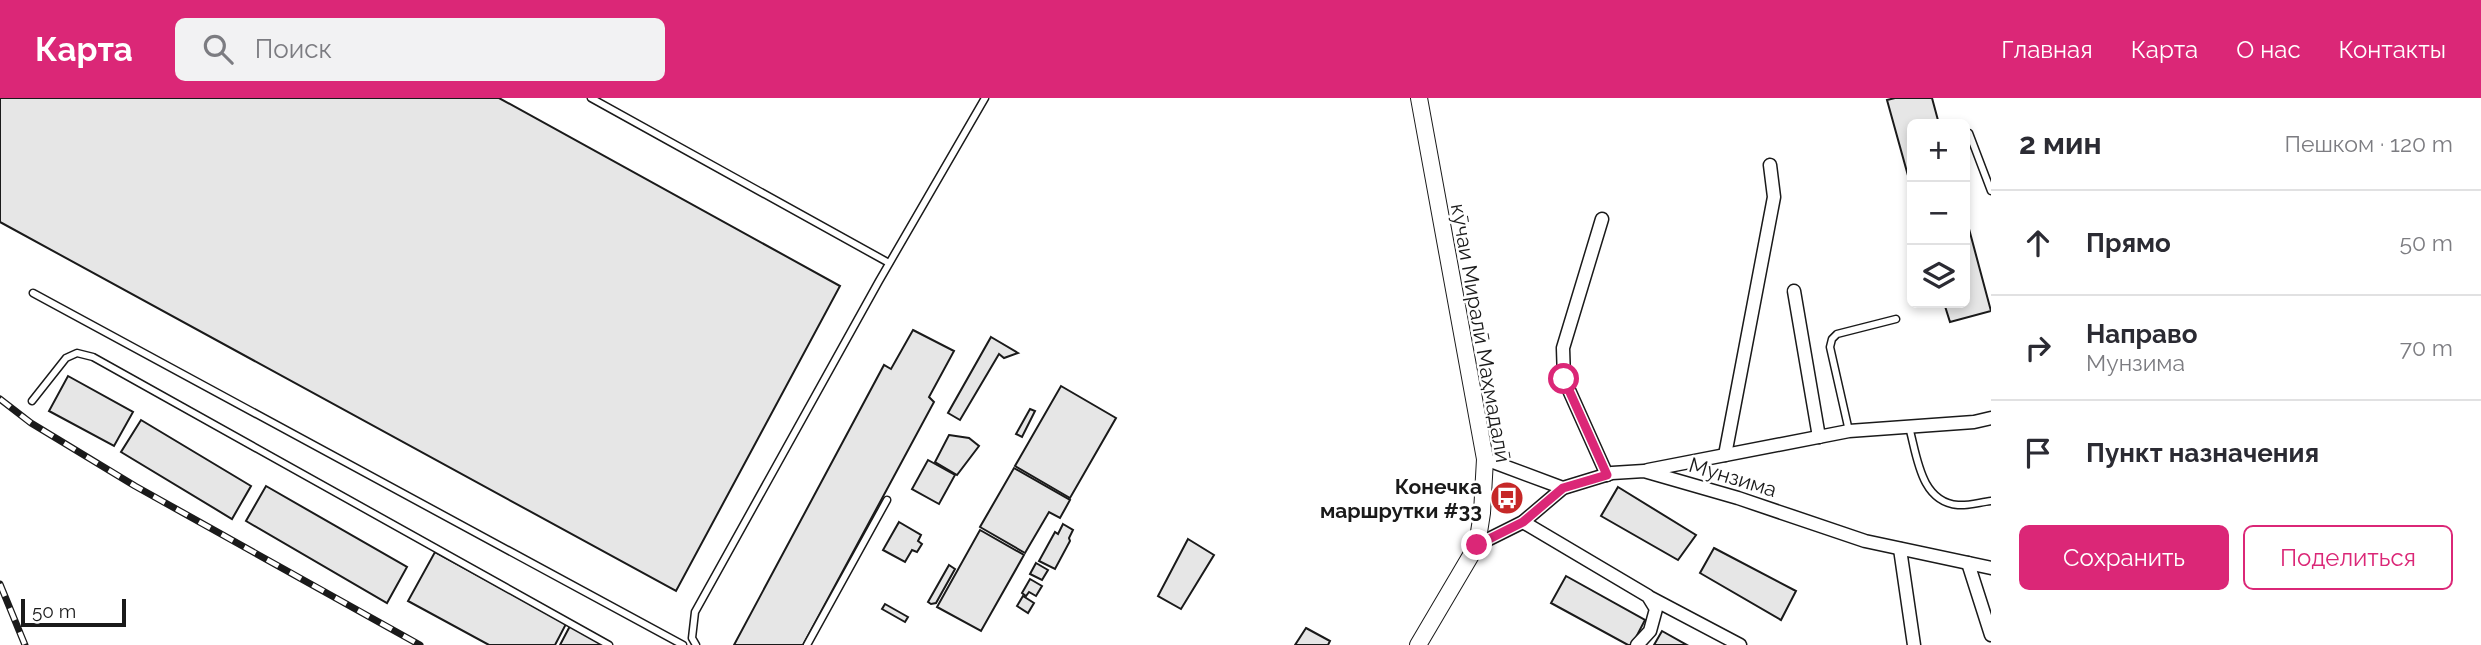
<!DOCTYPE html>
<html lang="ru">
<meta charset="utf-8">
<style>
body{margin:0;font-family:Raleway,sans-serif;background:#f2f2f3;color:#2b2b33}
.controls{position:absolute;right:21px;top:21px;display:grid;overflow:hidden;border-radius:10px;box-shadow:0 4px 10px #0003}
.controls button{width:63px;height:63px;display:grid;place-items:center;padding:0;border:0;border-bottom:2px solid #e1e1e2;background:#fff;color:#2b2b33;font:35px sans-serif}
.scale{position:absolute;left:21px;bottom:18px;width:105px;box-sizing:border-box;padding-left:7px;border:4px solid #1a1a1a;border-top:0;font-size:19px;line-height:24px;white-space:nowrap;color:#1a1a1a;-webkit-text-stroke:5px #fff;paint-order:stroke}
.stop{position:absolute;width:21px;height:21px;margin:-16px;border:5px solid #db2777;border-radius:50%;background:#fff}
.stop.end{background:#db2777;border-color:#fff;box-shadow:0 2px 7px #0008}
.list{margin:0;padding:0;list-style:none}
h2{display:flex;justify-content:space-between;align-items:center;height:91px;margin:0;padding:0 28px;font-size:30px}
h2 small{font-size:23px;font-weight:400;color:#7c7c81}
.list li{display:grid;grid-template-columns:46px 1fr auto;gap:21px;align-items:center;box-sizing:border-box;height:105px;padding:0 28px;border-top:2px solid #e1e1e2}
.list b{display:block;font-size:26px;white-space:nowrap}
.list p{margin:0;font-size:23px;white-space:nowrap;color:#7c7c81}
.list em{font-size:23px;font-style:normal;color:#7c7c81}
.actions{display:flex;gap:14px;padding:21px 28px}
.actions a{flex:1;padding:16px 0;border:2px solid #db2777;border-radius:10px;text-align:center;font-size:24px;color:#db2777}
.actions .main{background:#db2777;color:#fff}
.icon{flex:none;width:38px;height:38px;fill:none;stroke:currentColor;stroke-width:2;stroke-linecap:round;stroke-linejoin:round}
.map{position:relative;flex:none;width:1991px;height:547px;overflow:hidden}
header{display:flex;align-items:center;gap:42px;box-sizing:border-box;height:98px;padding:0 35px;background:#db2777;color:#fff}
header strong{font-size:33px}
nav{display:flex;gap:38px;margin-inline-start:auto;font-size:24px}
.search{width:490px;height:63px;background:#f2f2f3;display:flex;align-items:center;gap:18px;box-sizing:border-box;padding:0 24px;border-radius:10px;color:#7c7c81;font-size:26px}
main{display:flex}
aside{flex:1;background:#fff}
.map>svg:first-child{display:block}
</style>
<header>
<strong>Карта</strong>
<div class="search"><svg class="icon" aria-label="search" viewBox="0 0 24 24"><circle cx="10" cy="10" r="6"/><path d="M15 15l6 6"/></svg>Поиск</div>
<nav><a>Главная</a><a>Карта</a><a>О нас</a><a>Контакты</a></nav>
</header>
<main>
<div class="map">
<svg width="1991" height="547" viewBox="0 0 1991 547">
<rect width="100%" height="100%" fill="#fff"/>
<g fill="#e6e6e6" stroke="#1a1a1a" stroke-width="2">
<polygon points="0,0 499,0 840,188 676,493 0,124"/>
<polygon points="1895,0 1932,0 1939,26 1912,26 1912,92 1887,2"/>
<polygon points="1965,116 1991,213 1950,224 1944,205 1965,205"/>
<polygon points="913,232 954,253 929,299 934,304 803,547 734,547 884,267 891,271"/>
<polygon points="991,239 1018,255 1004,260 999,256 960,322 948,315"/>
<polygon points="68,278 133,314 114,348 49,313"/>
<polygon points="1061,288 1116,320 1070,400 1015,368"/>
<polygon points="1030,311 1035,313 1022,339 1016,336"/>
<polygon points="141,322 251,388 232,421 121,354"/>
<polygon points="949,337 969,340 979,348 957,377 935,364"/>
<polygon points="928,362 955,377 939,406 912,391"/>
<polygon points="1014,370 1070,402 1060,420 1049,414 1025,455 980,429"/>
<polygon points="266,388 407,469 387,505 246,423"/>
<polygon points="1618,389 1696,437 1678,462 1601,418"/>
<polygon points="899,424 921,437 918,443 922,446 917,454 912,452 905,464 883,452"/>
<polygon points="1063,426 1073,432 1069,440 1070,443 1055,471 1039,463 1055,434 1058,436"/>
<polygon points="980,432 1024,457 981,533 937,509"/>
<polygon points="1188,441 1214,457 1181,511 1158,498"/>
<polygon points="1714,450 1796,493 1781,522 1700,475"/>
<polygon points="435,454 566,526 555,547 489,547 408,503"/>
<polygon points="1036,465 1048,472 1042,482 1030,476"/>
<polygon points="949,467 955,471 936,505 931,506 928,504"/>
<polygon points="1566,478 1645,522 1632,547 1628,547 1551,505"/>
<polygon points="1030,481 1042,488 1036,498 1029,494 1026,498 1022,495"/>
<polygon points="1023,498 1034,505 1028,515 1017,508"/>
<polygon points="885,506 908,519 905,524 882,511"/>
<polygon points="570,528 603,547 560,547"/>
<polygon points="1306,530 1330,543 1328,547 1295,547"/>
<polygon points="1662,533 1687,547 1654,547"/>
</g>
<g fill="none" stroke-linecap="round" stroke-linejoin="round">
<defs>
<g id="service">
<polyline points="591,0 889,165"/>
<polyline points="1969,35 1991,93"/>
<polyline points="33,195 683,547"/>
<polyline points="32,303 66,260 77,255 93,259 609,547"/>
<path d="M1909,329C1917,357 1920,404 1958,407C1968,408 1981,404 1991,403"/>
<polyline points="1849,333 1830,249 1832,241 1837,236 1896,221"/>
<polyline points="696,547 692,540 695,514 879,183 985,0"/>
<polyline points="807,547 887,402"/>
</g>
<g id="minor">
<polyline points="1602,121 1563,250 1564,281 1607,377"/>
<polyline points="1794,193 1819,339"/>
<polyline points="1725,357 1774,99 1770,67"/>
<polyline points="1485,361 1563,390"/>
<polyline points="1648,372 1849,333 1974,324 1991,320"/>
<polyline points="1523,424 1648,498 1656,511 1650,533 1637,547"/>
<polyline points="1477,447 1523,424 1563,390 1612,375 1644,373 1738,400 1865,443 1991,470"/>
<polyline points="1900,451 1914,547"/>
<polyline points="1968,465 1991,537"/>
<polyline points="1651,500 1740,547"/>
</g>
<polyline id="tertiary" points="1418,547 1477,447 1482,415 1485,361 1419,0"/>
</defs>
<use href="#service" stroke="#1a1a1a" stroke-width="9"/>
<use href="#minor" stroke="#1a1a1a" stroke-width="15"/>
<use href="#tertiary" stroke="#1a1a1a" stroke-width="18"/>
<use href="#service" stroke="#fff" stroke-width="6"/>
<use href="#minor" stroke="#fff" stroke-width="12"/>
<use href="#tertiary" stroke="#fff" stroke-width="16"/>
<defs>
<g id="rail">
<polyline points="0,301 31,325 135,388 420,547"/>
<polyline points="0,486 25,547"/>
</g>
</defs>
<use href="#rail" stroke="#1a1a1a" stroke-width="7"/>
<use href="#rail" stroke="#fff" stroke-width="4.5" stroke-dasharray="13" stroke-linecap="butt"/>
</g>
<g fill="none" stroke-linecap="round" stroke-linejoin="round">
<polyline stroke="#db2777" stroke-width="9" points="1477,447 1523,424 1563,390 1607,377 1564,281"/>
</g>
<defs>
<symbol id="bus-disc" viewBox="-11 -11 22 22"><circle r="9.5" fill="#c62828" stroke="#fff"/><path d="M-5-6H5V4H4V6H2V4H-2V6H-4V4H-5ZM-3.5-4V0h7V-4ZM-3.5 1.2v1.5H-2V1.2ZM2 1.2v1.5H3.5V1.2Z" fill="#fff"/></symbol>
</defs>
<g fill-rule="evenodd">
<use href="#bus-disc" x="1488" y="381" width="38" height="38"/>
</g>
<g text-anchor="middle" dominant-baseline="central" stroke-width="5" stroke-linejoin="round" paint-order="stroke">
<g font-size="21" fill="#1a1a1a" stroke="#fff">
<text transform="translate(1481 235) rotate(80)">кӯчаи Миралӣ Маҳмадалӣ</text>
<text transform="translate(1733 379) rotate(17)">Мунзима</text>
</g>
<g font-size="21" font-weight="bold" fill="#1a1a1a" stroke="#fff" text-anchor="end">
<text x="1482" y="388">Конечка<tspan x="1482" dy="24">маршрутки #33</tspan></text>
</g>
</g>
</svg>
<div class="controls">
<button>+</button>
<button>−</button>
<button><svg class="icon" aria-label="layers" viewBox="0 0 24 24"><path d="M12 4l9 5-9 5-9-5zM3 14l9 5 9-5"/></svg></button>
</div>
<div class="scale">50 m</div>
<div class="stop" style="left:1564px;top:281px"></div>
<div class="stop end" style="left:1477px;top:447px"></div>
</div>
<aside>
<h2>2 мин<small>Пешком · 120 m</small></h2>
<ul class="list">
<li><svg class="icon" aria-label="ahead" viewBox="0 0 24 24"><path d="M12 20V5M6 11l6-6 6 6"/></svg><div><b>Прямо</b></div><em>50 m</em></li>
<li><svg class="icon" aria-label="right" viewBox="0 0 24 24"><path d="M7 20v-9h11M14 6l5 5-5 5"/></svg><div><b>Направо</b><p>Мунзима</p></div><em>70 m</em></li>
<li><svg class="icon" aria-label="arrive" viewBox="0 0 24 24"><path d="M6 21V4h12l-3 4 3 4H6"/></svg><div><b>Пункт назначения</b></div></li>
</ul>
<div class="actions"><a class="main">Сохранить</a><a>Поделиться</a></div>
</aside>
</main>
